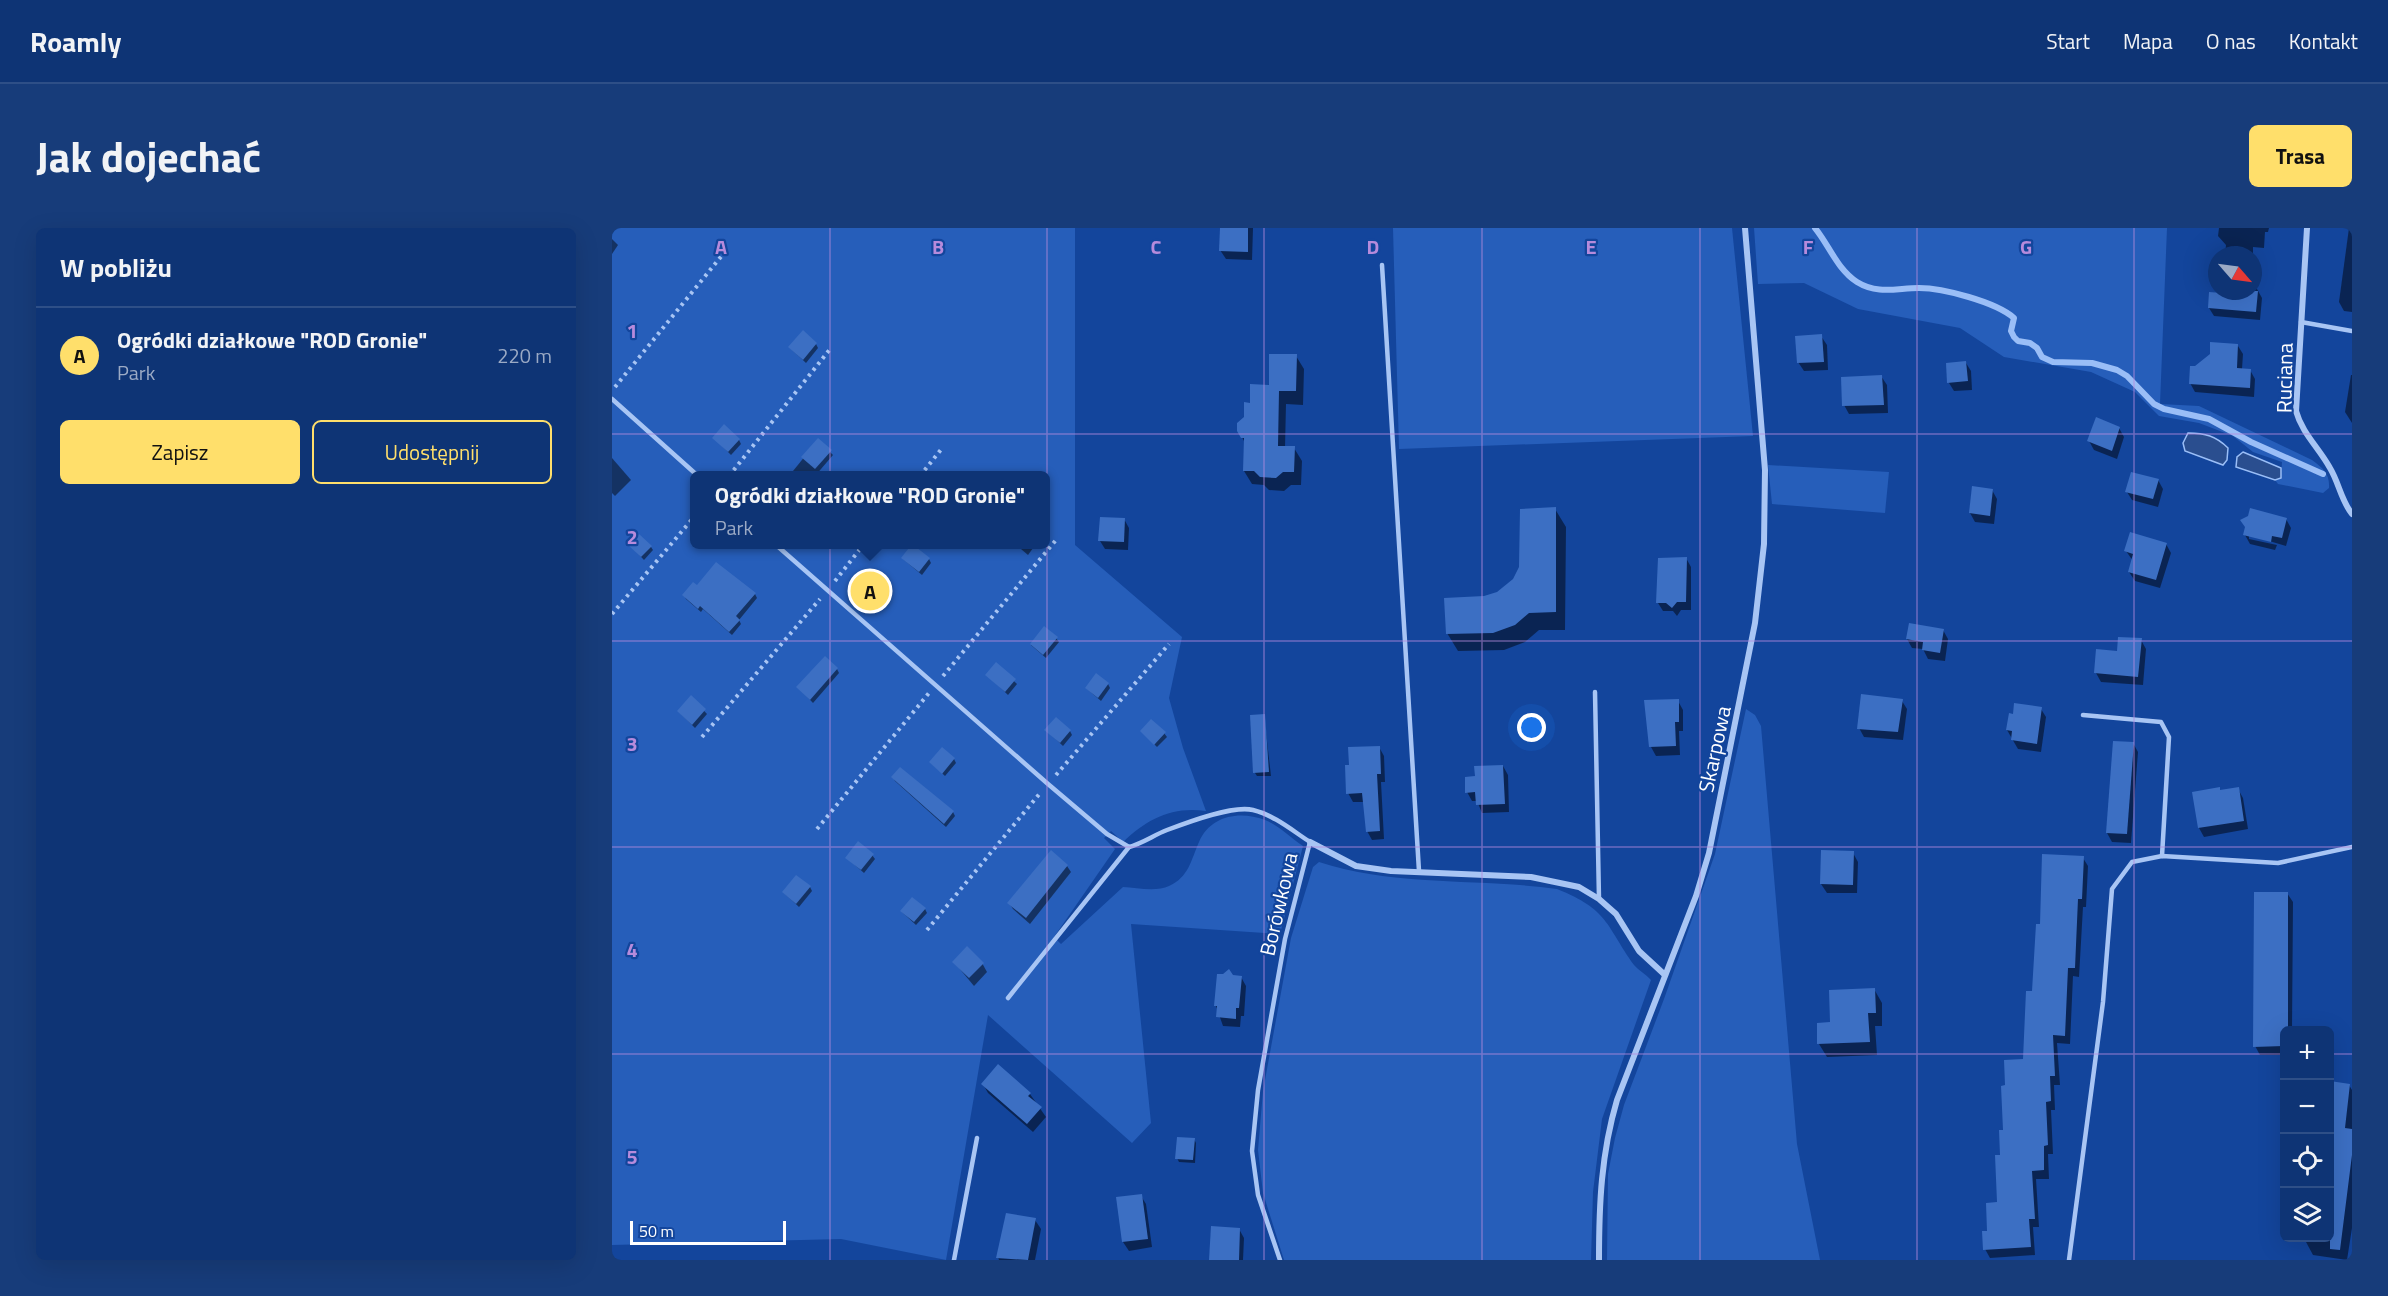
<!DOCTYPE html>
<html lang="pl">
<meta charset="utf-8">
<style>
body{margin:0;font-family:"Titillium Web",sans-serif;background:#173c7a;color:#f1f3f6}
.controls{position:absolute;right:18px;bottom:18px;display:grid;overflow:hidden;border-radius:9px;box-shadow:0 6px 24px #0002}
.controls button{width:54px;height:54px;display:grid;place-items:center;padding:0;border:0;border-bottom:2px solid #2e4f87;background:#0e3475;color:#f1f3f6;font:30px sans-serif}
.compass{position:absolute;left:1596px;top:18px;width:54px;height:54px;border-radius:50%;background:#0e3475;box-shadow:0 6px 24px #0002;rotate:118deg}
.scale{position:absolute;left:18px;bottom:15px;width:156px;box-sizing:border-box;padding-left:6px;border:3px solid #fff;border-top:0;font-size:16px;line-height:21px;white-space:nowrap;color:#fff;-webkit-text-stroke:4px #13459c;paint-order:stroke}
.you{position:absolute;left:920px;top:500px;width:21px;height:21px;margin:-15px;border:4px solid #fff;border-radius:50%;background:#1a73e8;box-shadow:0 0 0 9px #1a73e833}
.badge{display:grid;place-items:center;width:39px;height:39px;border-radius:50%;background:#ffdf6b;color:#111;font-size:20px;font-weight:700}
.pin{position:absolute;translate:-50% -50%;border:3px solid #fff;box-shadow:0 2px 6px #0006}
.popup{position:absolute;left:78px;top:243px;width:360px;height:78px;box-sizing:border-box;display:grid;place-content:center;border-radius:9px;background:#0e3475;filter:drop-shadow(0 2px 4px #0005);font-size:20px;white-space:nowrap;color:#9baac5}
.popup b{font-size:22px;color:#f1f3f6}
.popup::after{content:'';position:absolute;left:50%;top:100%;margin-left:-12px;border:12px solid transparent;border-top-color:#0e3475}
.list{margin:0;padding:0;list-style:none}
h2{display:flex;justify-content:space-between;align-items:center;height:78px;margin:0;padding:0 24px;font-size:26px}
h2 small{font-size:20px;font-weight:400;color:#9baac5}
.list li{display:grid;grid-template-columns:39px 1fr auto;gap:18px;align-items:center;box-sizing:border-box;height:96px;padding:0 24px;border-top:2px solid #2e4f87}
.list b{display:block;font-size:22px;white-space:nowrap}
.list p{margin:0;font-size:20px;white-space:nowrap;color:#9baac5}
.list em{font-size:20px;font-style:normal;color:#9baac5}
.actions{display:flex;gap:12px;padding:18px 24px}
.actions a{flex:1;padding:14px 0;border:2px solid #ffdf6b;border-radius:9px;text-align:center;font-size:21px;color:#ffdf6b}
.actions .main{background:#ffdf6b;color:#111}
.icon{flex:none;width:33px;height:33px;fill:none;stroke:currentColor;stroke-width:2;stroke-linecap:round;stroke-linejoin:round}
.map{position:relative;flex:none;width:1740px;height:1032px;overflow:hidden;border-radius:9px}
header{display:flex;align-items:center;gap:36px;box-sizing:border-box;height:84px;padding:0 30px;background:#0e3475;border-bottom:2px solid #2e4f87}
header strong{font-size:28px}
nav{display:flex;gap:33px;margin-inline-start:auto;font-size:21px}
.intro{display:flex;align-items:center;justify-content:space-between;box-sizing:border-box;height:144px;padding:0 36px}
h1{margin:0;font-size:42px}
.button{padding:15px 27px;border-radius:9px;background:#ffdf6b;color:#111;font-size:21px;font-weight:700}
main{display:flex;gap:36px;padding:0 36px}
aside{flex:1;background:#0e3475;border-radius:9px;box-shadow:0 6px 24px #0002}
.map>svg:first-child{display:block}
</style>
<header>
<strong>Roamly</strong>
<nav><a>Start</a><a>Mapa</a><a>O nas</a><a>Kontakt</a></nav>
</header>
<div class="intro"><h1>Jak dojechać</h1><a class="button">Trasa</a></div>
<main>
<aside>
<h2>W pobliżu<small></small></h2>
<ul class="list">
<li><span class="badge">A</span><div><b>Ogródki działkowe &quot;ROD Gronie&quot;</b><p>Park</p></div><em>220 m</em></li>
</ul>
<div class="actions"><a class="main">Zapisz</a><a>Udostępnij</a></div>
</aside>
<div class="map">
<svg width="1740" height="1032" viewBox="0 0 1740 1032">
<rect width="100%" height="100%" fill="#13459c"/>
<g fill="#265eba" fill-rule="evenodd">
<path d="M0,0H463V317L570,409L557,470L571,520L594,583C560,578 535,591 511,614L499,603L492,610L503,621L442,709L449,716L511,659C525,660 545,664 557,658C577,649 579,632 587,614C598,588 627,582 653,592C666,597 679,610 691,618L668,706L519,696L539,895L520,915L376,787L334,1032L229,1011L0,1017ZM82,248H434V316H82Z"/>
<polygon points="781,0 1120,0 1141,208 787,221"/>
<path d="M1142,0H1555L1548,176L1587,178L1700,232C1711,240 1718,246 1717,260L1711,265L1666,256L1663,252L1669,250L1670,234L1641,224L1621,208L1587,195L1547,188L1523,164L1479,144L1392,129L1348,100L1246,81L1192,55L1146,56Z"/>
<polygon points="1156,237 1277,244 1273,285 1160,276"/>
<polygon points="1134,481 1143,487 1149,498 1185,916 1208,1032 995,1032 996,946 1003,910 1012,877 1052,771 1103,626"/>
<path d="M707,634C783,659 867,650 945,661C997,682 993,696 1022,737C1027,743 1034,746 1039,752L990,891L981,964L979,1032H672L651,965L646,922L651,863L679,710L701,639Z"/>
</g>
<g fill="#2a4e8f" stroke="#9abef7" stroke-width="1.5">
<path d="M1576,205C1593,205 1604,208 1616,220L1615,232L1611,237L1573,223L1571,215Z"/>
<polygon points="1631,224 1669,240 1669,250 1663,252 1624,239 1625,229"/>
</g>
<g fill="#0007">
<polygon points="609,0 641,0 640,32 614,31 608,22"/>
<polygon points="1607,0 1657,0 1656,4 1653,4 1652,20 1641,19 1641,27 1613,27 1614,17 1606,8"/>
<polygon points="1737,0 1740,0 1740,84 1732,83 1727,74"/>
<polygon points="0,11 6,17 0,26"/>
<polygon points="1641,61 1645,61 1650,70 1648,92 1602,88 1597,80 1609,67 1610,63"/>
<polygon points="1209,108 1215,117 1216,142 1192,143 1186,134"/>
<polygon points="204,116 206,120 194,135 178,120"/>
<polygon points="1626,118 1631,126 1630,141 1638,142 1643,151 1642,169 1583,164 1578,155"/>
<polygon points="684,128 692,141 691,177 674,176 673,220 682,220 690,233 689,257 679,257 672,263 657,262 652,257 640,256 632,243 633,215 627,203 639,176"/>
<polygon points="1354,135 1359,143 1360,162 1342,163 1337,155"/>
<polygon points="1739,147 1740,147 1740,195 1733,184"/>
<polygon points="1269,148 1275,157 1276,185 1237,186 1232,177"/>
<polygon points="1507,200 1512,209 1505,231 1482,222 1477,213"/>
<polygon points="102,210 127,212 129,216 119,227"/>
<polygon points="206,212 221,227 203,248 177,248"/>
<polygon points="0,230 19,252 3,268 0,265"/>
<polygon points="1546,252 1551,261 1546,279 1520,272 1515,264"/>
<polygon points="1380,262 1385,271 1382,296 1363,294 1358,285"/>
<polygon points="943,281 954,299 953,402 927,402 913,414 892,422 846,423 835,405 872,370 886,365 902,352"/>
<polygon points="512,291 517,300 516,322 493,321 488,313"/>
<polygon points="1674,291 1679,300 1674,318 1637,307 1637,311 1665,317 1663,322 1638,316 1633,307"/>
<polygon points="403,316 424,316 416,327"/>
<polygon points="1554,316 1559,325 1548,360 1523,353 1517,344 1521,333 1514,323"/>
<polygon points="18,317 39,319 41,322 32,332"/>
<polygon points="1074,330 1079,339 1079,382 1069,382 1065,388 1061,383 1051,383 1046,375"/>
<polygon points="291,331 317,331 319,335 310,347"/>
<polygon points="85,359 143,366 145,370 127,392 129,396 120,407 91,381 89,384 74,371 72,367"/>
<polygon points="1331,402 1336,411 1333,433 1316,431 1311,421 1300,420 1295,411"/>
<polygon points="444,410 447,414 434,430 419,417"/>
<polygon points="1529,412 1534,421 1531,457 1489,454 1484,445 1506,424"/>
<polygon points="384,436 405,456 396,467 375,447"/>
<polygon points="225,441 227,445 201,475 186,459"/>
<polygon points="496,456 498,460 489,473 474,460"/>
<polygon points="79,469 95,486 83,500 66,483"/>
<polygon points="1066,473 1071,482 1071,503 1067,503 1068,527 1044,528 1039,519"/>
<polygon points="1290,473 1295,481 1291,512 1252,509 1247,500"/>
<polygon points="1429,481 1434,489 1429,524 1406,521 1395,502"/>
<polygon points="652,487 659,548 645,548 643,545"/>
<polygon points="434,502 458,503 460,507 451,518"/>
<polygon points="529,503 552,505 555,509 545,519"/>
<polygon points="1521,515 1526,524 1519,615 1500,614 1495,605"/>
<polygon points="767,519 772,528 773,554 769,554 772,611 760,612 755,603 753,574 741,574 736,565 738,538"/>
<polygon points="342,531 344,535 333,548 319,535"/>
<polygon points="891,538 896,547 897,584 870,585 865,573 860,573 855,564 864,550"/>
<polygon points="288,541 341,584 343,588 334,599 283,553 281,549"/>
<polygon points="1626,561 1631,570 1636,601 1592,609 1587,600 1582,565"/>
<polygon points="1241,625 1246,634 1245,665 1215,665 1209,656"/>
<polygon points="260,627 263,631 252,645 235,630"/>
<polygon points="1471,630 1476,638 1474,679 1471,679 1467,749 1461,748 1458,816 1445,815 1448,857 1442,857 1443,882 1439,882 1441,926 1436,926 1437,951 1424,951 1427,999 1421,999 1423,1027 1378,1030 1373,1021 1387,976 1395,859 1412,833 1429,698"/>
<polygon points="455,638 459,644 418,696 401,681 397,675"/>
<polygon points="198,659 200,663 187,679 172,665"/>
<polygon points="1675,665 1681,674 1680,802 1672,802 1672,827 1648,827 1643,818"/>
<polygon points="313,681 315,685 304,697 290,684"/>
<polygon points="342,734 370,735 375,744 362,758"/>
<polygon points="620,748 629,749 634,758 632,788 629,788 628,799 611,798 604,778"/>
<polygon points="1262,761 1270,775 1270,798 1263,798 1265,827 1215,829 1207,816 1220,795"/>
<polygon points="386,839 418,866 434,889 421,904 376,865 371,856"/>
<polygon points="1718,855 1737,857 1740,862 1740,1000 1735,1032 1701,1027 1694,1014 1694,1010 1718,1010"/>
<polygon points="582,911 584,915 583,935 567,934 565,930"/>
<polygon points="529,968 534,976 540,1019 517,1023 511,1014 506,971"/>
<polygon points="423,992 429,1001 423,1032 387,1032 386,1029"/>
<polygon points="627,1001 632,1010 631,1032 599,1032"/>
</g>
<g fill="none" stroke-linecap="round" stroke-linejoin="round">
<path stroke="#9abef7" stroke-width="6" d="M1203,0C1217,17 1225,41 1245,54C1266,67 1285,60 1307,60C1331,60 1384,74 1402,90L1399,103L1402,109L1406,113L1418,115L1425,120L1430,129L1441,134L1480,135L1505,142L1515,148L1542,176L1552,181L1597,191L1639,214L1711,246"/>
</g>
<g fill="#3c6fc3">
<polygon points="608,0 636,0 636,24 607,23"/>
<polygon points="1610,63 1646,63 1644,84 1596,80 1597,64 1610,65"/>
<polygon points="191,102 205,115 191,132 176,119"/>
<polygon points="1210,106 1212,134 1185,135 1183,108"/>
<polygon points="1598,114 1626,116 1625,140 1639,141 1638,160 1577,156 1578,138 1583,138 1598,126"/>
<polygon points="657,126 685,126 684,163 667,163 666,218 683,218 682,244 671,244 664,250 648,249 642,243 631,243 632,210 629,210 625,203 625,195 632,189 632,174 638,175 638,156 657,157"/>
<polygon points="1354,133 1356,153 1335,155 1334,135"/>
<polygon points="1270,147 1272,177 1230,178 1229,149"/>
<polygon points="1484,189 1508,199 1500,223 1475,213"/>
<polygon points="112,196 128,211 116,224 100,210"/>
<polygon points="206,210 220,222 203,241 189,229"/>
<polygon points="1519,244 1547,251 1541,271 1513,264"/>
<polygon points="1360,258 1381,261 1378,288 1357,285"/>
<polygon points="944,279 944,384 917,385 903,397 881,405 834,406 832,370 872,368 885,364 901,351 907,339 908,281"/>
<polygon points="1638,280 1675,290 1670,310 1660,308 1659,314 1631,307 1633,299 1628,292 1636,288"/>
<polygon points="488,289 513,290 512,314 486,313"/>
<polygon points="1518,304 1555,315 1544,352 1516,344 1521,326 1512,323"/>
<polygon points="27,306 40,318 29,329 16,317"/>
<polygon points="300,316 318,330 307,344 289,330"/>
<polygon points="1075,329 1074,374 1065,374 1060,380 1054,375 1044,375 1046,330"/>
<polygon points="104,334 144,365 124,388 128,392 117,404 88,378 86,381 70,367 81,354 85,357"/>
<polygon points="1297,395 1332,401 1328,425 1310,422 1311,414 1294,411"/>
<polygon points="432,398 446,409 431,427 418,416"/>
<polygon points="1506,409 1530,410 1526,449 1482,445 1484,421 1505,423"/>
<polygon points="213,428 226,440 198,472 184,459"/>
<polygon points="384,434 404,451 393,464 373,447"/>
<polygon points="484,445 497,455 486,470 473,460"/>
<polygon points="1249,466 1291,471 1286,504 1245,501"/>
<polygon points="79,467 94,481 80,497 65,483"/>
<polygon points="1067,471 1067,494 1063,494 1064,518 1037,519 1032,472"/>
<polygon points="1402,475 1430,479 1425,516 1399,512 1400,503 1394,502 1397,485 1401,486"/>
<polygon points="653,486 657,544 641,545 638,487"/>
<polygon points="444,489 459,502 448,515 432,502"/>
<polygon points="539,491 554,504 542,517 528,503"/>
<polygon points="1501,513 1522,514 1515,606 1494,605"/>
<polygon points="768,518 769,546 765,546 768,603 754,604 750,565 734,566 733,537 737,537 736,519"/>
<polygon points="330,519 343,530 330,546 317,534"/>
<polygon points="891,537 893,576 864,577 863,564 853,565 853,549 863,548 862,538"/>
<polygon points="288,539 342,583 332,596 279,549"/>
<polygon points="1608,559 1608,562 1627,559 1632,593 1586,600 1580,564"/>
<polygon points="246,613 262,626 249,642 233,630"/>
<polygon points="439,622 456,637 414,690 395,675"/>
<polygon points="1209,622 1242,623 1241,657 1208,656"/>
<polygon points="1430,626 1472,628 1470,671 1466,671 1463,740 1456,740 1453,808 1441,807 1443,848 1438,848 1439,873 1434,874 1436,917 1432,918 1432,942 1420,943 1423,991 1417,991 1419,1019 1371,1022 1370,1003 1375,1003 1374,975 1385,974 1383,927 1388,927 1387,902 1391,902 1389,858 1393,857 1392,832 1411,831 1414,763 1420,763 1424,696 1428,696"/>
<polygon points="184,647 199,658 184,676 170,664"/>
<polygon points="1642,664 1676,664 1676,802 1672,802 1672,818 1641,819"/>
<polygon points="300,669 314,680 302,694 288,683"/>
<polygon points="355,718 372,735 357,750 340,734"/>
<polygon points="617,741 621,747 630,748 627,780 624,780 624,791 604,789 605,778 602,778 605,746 611,746"/>
<polygon points="1263,760 1264,785 1256,785 1258,814 1205,816 1205,795 1218,794 1217,762"/>
<polygon points="386,836 419,865 416,868 430,879 415,896 369,856"/>
<polygon points="1718,853 1738,856 1733,900 1740,901 1740,927 1728,1022 1718,1021"/>
<polygon points="565,909 583,910 581,932 563,931"/>
<polygon points="530,966 536,1011 510,1014 504,969"/>
<polygon points="394,985 424,990 416,1032 384,1030"/>
<polygon points="599,998 628,1000 627,1032 597,1032"/>
</g>
<g fill="none" stroke-linecap="round" stroke-linejoin="round">
<g stroke="#a8c5f4" stroke-width="4" stroke-dasharray="3 4.5" stroke-linecap="butt">
<polyline points="3,159 116,20"/>
<polyline points="117,248 219,120"/>
<polyline points="308,248 331,219"/>
<polyline points="223,353 252,316"/>
<polyline points="0,386 82,289"/>
<polyline points="331,448 444,312"/>
<polyline points="90,509 208,371"/>
<polyline points="444,547 557,416"/>
<polyline points="205,601 317,465"/>
<polyline points="315,702 429,564"/>
</g>
<g stroke="#a8c5f4" stroke-width="4.5">
<polyline points="770,37 807,643"/>
<polyline points="1689,94 1740,103"/>
<polyline points="0,171 86,248"/>
<polyline points="163,316 436,556 495,606 517,619"/>
<polyline points="983,464 987,671"/>
<polyline points="1471,487 1549,494 1557,509 1550,628"/>
<path d="M396,770L517,619C531,615 542,607 555,602C576,594 621,577 641,582C662,587 681,603 698,614L673,711L646,862L640,923L646,967L668,1032"/>
<polyline points="342,1032 365,910"/>
<polyline points="1457,1032 1491,774 1500,661 1520,634 1550,628 1666,635 1740,619"/>
</g>
<g stroke="#a8c5f4" stroke-width="6">
<path d="M1695,0L1684,183C1690,205 1707,220 1718,240C1727,255 1729,272 1740,286"/>
<polyline points="698,614 744,638 779,643 919,649 967,659 987,671 1004,686 1027,723 1053,747"/>
<path d="M987,1032C987,977 989,926 1005,872L1084,668L1097,625L1143,395L1152,316L1153,242L1133,0"/>
</g>
</g>
<path fill="none" stroke="#b68bdc" stroke-width="1.5" stroke-opacity="0.55" d="M218,0V1032M435,0V1032M652,0V1032M870,0V1032M1088,0V1032M1305,0V1032M1522,0V1032M0,206H1740M0,413H1740M0,619H1740M0,826H1672M1718,826H1740"/>
<g text-anchor="middle" dominant-baseline="central" stroke-width="4.5" stroke-linejoin="round" paint-order="stroke">
<g font-size="21" fill="#fff" stroke="#13459c">
<text transform="translate(1672 150) rotate(-89)">Ruciana</text>
<text transform="translate(1102 521) rotate(-78)">Skarpowa</text>
<text transform="translate(666 676) rotate(-77)">Borówkowa</text>
</g>
</g>
<g font-size="20" text-anchor="middle" font-weight="bold" fill="#b68bdc" stroke="#13459c" stroke-width="4.5" stroke-linejoin="round" paint-order="stroke">
<text x="109" y="26">A</text>
<text x="326" y="26">B</text>
<text x="544" y="26">C</text>
<text x="761" y="26">D</text>
<text x="979" y="26">E</text>
<text x="1196" y="26">F</text>
<text x="1414" y="26">G</text>
<text x="20" y="110">1</text>
<text x="20" y="316">2</text>
<text x="20" y="523">3</text>
<text x="20" y="729">4</text>
<text x="20" y="936">5</text>
</g>
</svg>
<div class="controls">
<button>+</button>
<button>−</button>
<button><svg class="icon" aria-label="locate" viewBox="0 0 24 24"><circle cx="12" cy="12" r="6"/><path d="M12 2v4M12 18v4M2 12h4M18 12h4"/></svg></button>
<button><svg class="icon" aria-label="layers" viewBox="0 0 24 24"><path d="M12 4l9 5-9 5-9-5zM3 14l9 5 9-5"/></svg></button>
</div>
<svg class="compass" viewBox="-18 -18 36 36"><path d="M0-13l5 13h-10z" fill="#e53935"/><path d="M0 13l5-13h-10z" fill="#9baac5"/></svg>
<div class="scale">50 m</div>
<div class="you"></div>
<div class="pin badge" style="left:258px;top:363px">A</div>
<div class="popup"><b>Ogródki działkowe &quot;ROD Gronie&quot;</b>Park</div>
</div>
</main>
